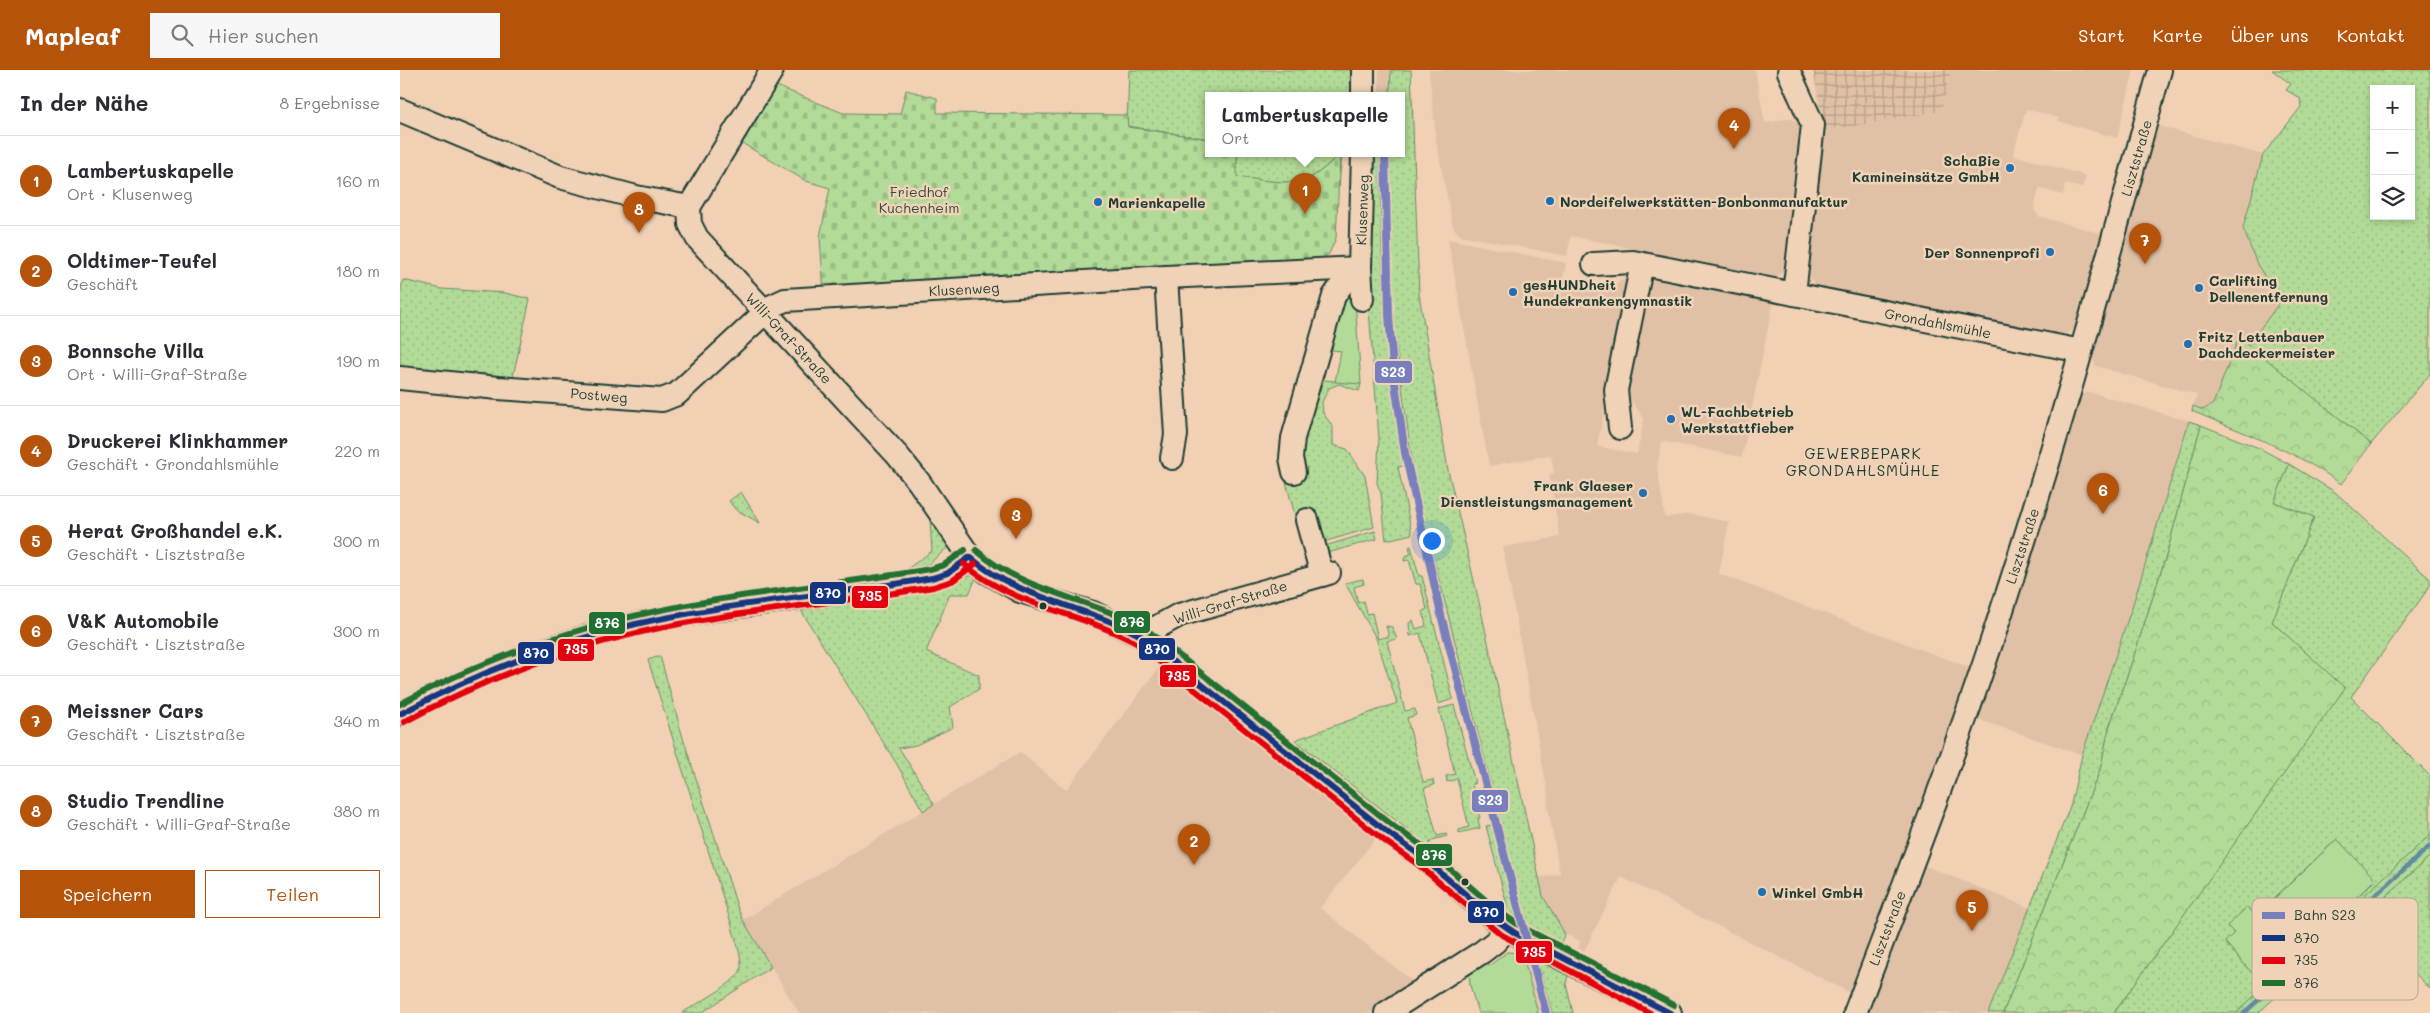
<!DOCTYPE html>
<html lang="de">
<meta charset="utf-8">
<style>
body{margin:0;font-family:Mali,sans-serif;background:#f7f7f7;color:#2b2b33}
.controls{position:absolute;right:15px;top:15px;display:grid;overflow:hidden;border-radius:0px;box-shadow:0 2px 8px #0003}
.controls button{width:45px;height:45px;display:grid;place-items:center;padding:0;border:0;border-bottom:1px solid #e1e1e2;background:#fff;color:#2b2b33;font:25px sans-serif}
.you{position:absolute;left:1031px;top:470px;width:18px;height:18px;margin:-12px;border:4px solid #fff;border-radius:50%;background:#1a73e8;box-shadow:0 0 0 8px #1a73e833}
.badge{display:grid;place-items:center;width:32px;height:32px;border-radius:50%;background:#b45309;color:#fff;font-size:16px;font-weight:700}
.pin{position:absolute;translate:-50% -41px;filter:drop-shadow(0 1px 2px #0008)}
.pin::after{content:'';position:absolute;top:26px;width:18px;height:15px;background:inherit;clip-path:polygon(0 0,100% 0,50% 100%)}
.popup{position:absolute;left:805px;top:22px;width:200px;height:65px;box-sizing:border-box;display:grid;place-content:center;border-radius:0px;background:#fff;filter:drop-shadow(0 1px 4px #0005);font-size:16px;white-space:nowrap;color:#7c7c81}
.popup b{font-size:19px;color:#2b2b33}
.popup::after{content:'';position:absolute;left:50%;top:100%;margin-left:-10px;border:10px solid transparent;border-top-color:#fff}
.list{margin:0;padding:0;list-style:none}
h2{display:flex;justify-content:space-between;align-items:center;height:65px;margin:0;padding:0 20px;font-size:21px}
h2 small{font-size:16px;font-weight:400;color:#7c7c81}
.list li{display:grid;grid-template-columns:32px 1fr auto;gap:15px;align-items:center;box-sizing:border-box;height:90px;padding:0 20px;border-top:1px solid #e1e1e2}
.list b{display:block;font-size:19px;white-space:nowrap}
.list p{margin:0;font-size:16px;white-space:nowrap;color:#7c7c81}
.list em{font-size:16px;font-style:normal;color:#7c7c81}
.actions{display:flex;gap:10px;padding:15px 20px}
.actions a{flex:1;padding:11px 0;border:1px solid #b45309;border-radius:0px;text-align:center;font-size:18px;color:#b45309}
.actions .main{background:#b45309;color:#fff}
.icon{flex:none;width:28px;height:28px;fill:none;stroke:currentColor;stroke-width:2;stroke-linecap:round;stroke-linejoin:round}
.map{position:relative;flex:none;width:2030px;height:943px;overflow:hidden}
header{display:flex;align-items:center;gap:30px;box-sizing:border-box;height:70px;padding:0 25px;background:#b45309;color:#fff}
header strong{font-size:24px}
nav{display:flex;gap:28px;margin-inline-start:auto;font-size:18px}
.search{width:350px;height:45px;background:#f7f7f7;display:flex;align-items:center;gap:12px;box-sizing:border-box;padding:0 18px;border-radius:0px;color:#7c7c81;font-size:19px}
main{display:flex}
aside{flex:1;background:#fff}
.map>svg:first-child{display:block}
</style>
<header>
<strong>Mapleaf</strong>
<div class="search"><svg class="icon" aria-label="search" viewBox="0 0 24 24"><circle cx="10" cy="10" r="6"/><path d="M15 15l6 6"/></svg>Hier suchen</div>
<nav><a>Start</a><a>Karte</a><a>Über uns</a><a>Kontakt</a></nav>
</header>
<main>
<aside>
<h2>In der Nähe<small>8 Ergebnisse</small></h2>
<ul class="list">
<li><span class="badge">1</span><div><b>Lambertuskapelle</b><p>Ort · Klusenweg</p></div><em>160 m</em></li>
<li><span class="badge">2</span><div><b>Oldtimer-Teufel</b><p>Geschäft</p></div><em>180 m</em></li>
<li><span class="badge">3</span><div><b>Bonnsche Villa</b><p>Ort · Willi-Graf-Straße</p></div><em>190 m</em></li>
<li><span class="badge">4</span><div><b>Druckerei Klinkhammer</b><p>Geschäft · Grondahlsmühle</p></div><em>220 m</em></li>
<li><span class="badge">5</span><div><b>Herat Großhandel e.K.</b><p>Geschäft · Lisztstraße</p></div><em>300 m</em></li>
<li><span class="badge">6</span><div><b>V&amp;K Automobile</b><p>Geschäft · Lisztstraße</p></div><em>300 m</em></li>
<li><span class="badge">7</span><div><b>Meissner Cars</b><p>Geschäft · Lisztstraße</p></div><em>340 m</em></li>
<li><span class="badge">8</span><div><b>Studio Trendline</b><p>Geschäft · Willi-Graf-Straße</p></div><em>380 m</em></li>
</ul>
<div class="actions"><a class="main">Speichern</a><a>Teilen</a></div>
</aside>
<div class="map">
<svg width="2030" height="943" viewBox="0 0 2030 943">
<defs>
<pattern id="industrial-grid" width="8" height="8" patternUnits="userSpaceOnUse" patternTransform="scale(1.25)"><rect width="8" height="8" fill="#e0c1a6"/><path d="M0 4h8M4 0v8" fill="none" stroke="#b59e88"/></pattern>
<pattern id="grass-dots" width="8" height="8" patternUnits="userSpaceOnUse" patternTransform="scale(1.25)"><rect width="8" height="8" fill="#b2db97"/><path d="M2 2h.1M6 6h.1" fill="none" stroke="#99bd83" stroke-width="1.8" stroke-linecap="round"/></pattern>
<pattern id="forest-crowns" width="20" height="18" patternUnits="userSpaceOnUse" patternTransform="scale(1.25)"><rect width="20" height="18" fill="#b2db97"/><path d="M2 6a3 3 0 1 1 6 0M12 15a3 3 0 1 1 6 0" fill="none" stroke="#99bd83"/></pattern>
<pattern id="cemetery-stones" width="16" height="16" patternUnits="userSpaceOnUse" patternTransform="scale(1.25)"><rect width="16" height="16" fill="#b2db97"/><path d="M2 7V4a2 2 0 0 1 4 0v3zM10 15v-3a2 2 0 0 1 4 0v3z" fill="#99bd83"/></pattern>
</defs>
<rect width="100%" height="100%" fill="#f1d0b3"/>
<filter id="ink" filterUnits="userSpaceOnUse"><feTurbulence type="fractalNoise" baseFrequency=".02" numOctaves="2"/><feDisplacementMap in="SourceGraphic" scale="10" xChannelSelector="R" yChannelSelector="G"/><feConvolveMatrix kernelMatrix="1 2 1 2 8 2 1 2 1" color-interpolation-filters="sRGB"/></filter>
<g filter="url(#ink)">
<g fill="#e0c1a6">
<polygon points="979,0 991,0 990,25 979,25"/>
<polygon points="1029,0 1355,0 1365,53 1390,48 1402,55 1386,200 1375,207 1171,166 1167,186 1060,165 1053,157 1036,70"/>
<polygon points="1551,0 1734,0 1717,68 1658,51 1659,48 1626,39 1613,85 1686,106 1682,118 1665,114 1663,125 1639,118 1634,139 1638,146 1703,164 1677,257 1665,264 1414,214 1407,204 1424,61 1541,41"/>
<polygon points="1755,55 1863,85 1843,158 1857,194 1880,232 1848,275 1839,267 1813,334 1803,340 1793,336 1797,325 1696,296 1692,287"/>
<polygon points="980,83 990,83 991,203 995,266 1015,414 1127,856 1116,849 1003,396 992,334 985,261 980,181"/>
<polygon points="1048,169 1166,193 1162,215 1199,222 1225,209 1229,215 1197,376 1210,379 1237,384 1244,349 1224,320 1244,218 1256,210 1373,233 1342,387 1262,371 1257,397 1265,448 1289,444 1329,452 1319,504 1571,598 1496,807 1451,923 1221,807 1184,881 1178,878 1180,871 1165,864 1143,826 1138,808 1160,804 1147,731 1149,730 1103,477 1160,467 1149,404 1154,403 1151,385 1089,396"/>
<polygon points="1689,322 1789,351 1733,534 1682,685 1577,649 1645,443 1680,326"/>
<polygon points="761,595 978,766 920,838 1016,914 971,943 399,943 343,850 620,682 666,720"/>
<polygon points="1525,796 1630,838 1588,943 1468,943"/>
<polygon points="1122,883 1137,889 1152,943 1139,943"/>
</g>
<polygon fill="url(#industrial-grid)" points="1413,0 1551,0 1541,41 1424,61"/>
<g fill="url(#grass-dots)" stroke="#688c66" fill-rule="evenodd">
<polygon points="729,0 955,0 954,25 809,25 809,69 727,56"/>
<polygon points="991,0 1011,0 1019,224 1048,400 1082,545 1143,826 1165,864 1160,874 1127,856 1015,414 995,266 991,203 990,83 1001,83 1001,25 990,25"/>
<path d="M1872,0H2030V304L1971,374L1848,275L1880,232L1857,194L1843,158L1863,85L1901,37L1900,28L1886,20L1891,14ZM1974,19H2011V146H1974Z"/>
<path d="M837,83H942L939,117V84C931,92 921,102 911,107C893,117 857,109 836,107Z"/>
<path d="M969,83H980C981,191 984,289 1003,396L998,397L1012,464L986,470L981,423L977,413L979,368L969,240Z"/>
<polygon points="3,210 42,219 105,223 130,229 112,311 0,302 0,224"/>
<polygon points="916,309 961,314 959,321 939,314 929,318 922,332 923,343 933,357 933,375 947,379 965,406 974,457 923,472 916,443 896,449 884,405 896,391"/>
<polygon points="1789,351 1801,355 1767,483 1733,589 1709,658 1700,700 1603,943 1588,943 1671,734 1682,685 1733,534"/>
<polygon points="1889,394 1935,422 2030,509 2030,516 1951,627 2030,706 2030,765 1894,890 1893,888 1975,810 1937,769 1855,846 1847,838 1828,856 1834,863 1825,872 1851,902 1884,899 1836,943 1714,943 1944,618 1872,552 1914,447 1874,432"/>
<polygon points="341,422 360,453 335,439 329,431"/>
<polygon points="530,450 549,476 529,494 507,499 532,481"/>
<polygon points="975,461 977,469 927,483 925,476"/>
<polygon points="1011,476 1019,506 1022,506 1053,629 1038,634 1020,563 1010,566 1009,553 1013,550 1016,559 1026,556 1023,541 1027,539 1020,514 1016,514 1009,490 1004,491 1005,486 1011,484 1009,477"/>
<polygon points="564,506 577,506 569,524 550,524 526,582 579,605 579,619 550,637 553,657 516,675 499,678 534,734 523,741 498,696 402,542 401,533"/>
<polygon points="963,509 964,514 954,517 958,533 964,531 967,544 972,543 978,569 989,566 986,556 992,557 997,569 987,571 1005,641 1015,639 1016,645 1007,648 1023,712 1033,710 1034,715 1024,718 1037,766 1046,764 1047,766 1032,770 1028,776 895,670 997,633 976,568 945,513"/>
<path d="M260,586L283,668L337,836L343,850L371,897L301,943H282C294,935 340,912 341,898C342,885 335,869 332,856L248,590Z"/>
<polygon points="1054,635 1075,713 1072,714 1080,748 1078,749 1080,758 1059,763 1059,760 1069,757 1057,709 1047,712 1046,706 1055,704 1039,639"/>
<polygon points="1092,755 1116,849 1103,840 1107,835 1086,756"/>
<polygon points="2030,786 2030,919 1963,848"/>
<polygon points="1137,889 1168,905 1166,914 1173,943 1152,943"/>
</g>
<g fill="url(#forest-crowns)" stroke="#688c66">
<path d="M1839,267L1971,374L1941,414C1897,381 1843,363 1792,341L1793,336L1803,340L1813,334Z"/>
<polygon points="1801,355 1859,378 1889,394 1874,432 1914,447 1872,552 1945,618 1714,943 1603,943 1700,700 1709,658 1733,589 1767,483"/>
<polygon points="2030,765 2030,786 1903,902 1894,890"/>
<polygon points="1881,901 1891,913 1858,943 1836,943"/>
</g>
<path fill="url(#cemetery-stones)" stroke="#688c66" d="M374,15L443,43L500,44L506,20L537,28V43L727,45L728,57L809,69V83H837V107C857,109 893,117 912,107C922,101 931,92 940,84L936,168L929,184L916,192L424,222L420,167L430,118L406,111L340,72Z"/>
<g fill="#b2db97" stroke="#688c66">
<polygon points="947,224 952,226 955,231 961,314 935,312 941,281 925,279"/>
<polygon points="1937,769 1975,809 1884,899 1851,902 1825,872 1834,863 1827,856 1847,837 1856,846"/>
<polygon points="1107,882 1122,883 1138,943 1078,943 1070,915 1069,901 1086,891 1089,896"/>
</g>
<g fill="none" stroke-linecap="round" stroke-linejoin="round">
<polyline stroke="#628aa1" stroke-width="4.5" points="1844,943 2030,776"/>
<defs>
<g id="minor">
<path d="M372,0L289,137L290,154L297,168L498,386L519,412L570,487L587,502L620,521L693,543L741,566L991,765C1034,790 1066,829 1107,858C1128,872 1152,883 1175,895C1206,911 1238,927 1270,943"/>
<polyline points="963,0 963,25"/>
<polyline points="1389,2 1413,55 1394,224"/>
<polyline points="0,40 160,107 236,127 289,137"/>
<polyline points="1194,194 1233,192 1681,281"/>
<polyline points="766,207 776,365 772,388"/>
<polyline points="962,229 960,198 963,83"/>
<polyline points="0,308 98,318 262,330 277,324 372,236 385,230 766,207 960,198"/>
<polyline points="1220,358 1216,320 1242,194"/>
<polyline points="894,402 891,388 893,368 934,226 943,213 960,198"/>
<polyline points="907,450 922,505"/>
<polyline points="741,566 779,545 929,503"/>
<path d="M0,644C61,610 129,583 196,564C306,534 421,529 532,508L548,503L570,487"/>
<polyline points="986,943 1082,882 1095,872 1108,858"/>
<path d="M1455,943C1506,810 1558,676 1602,540C1660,362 1710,181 1760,0"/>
</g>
</defs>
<use href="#minor" stroke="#1f3d34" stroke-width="26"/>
<use href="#minor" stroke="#f0d3b6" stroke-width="22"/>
<defs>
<g id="bus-1">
<path d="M570,487C619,530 685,535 741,566L991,765L1021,786L1092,847L1115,863L1270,943"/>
<path d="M0,644C75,604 154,573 236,554C334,532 434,525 532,508L548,503L570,487"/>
</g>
<g id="bus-2">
<path d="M564,494C614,537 680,542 736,573L986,772L1016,793L1102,865L1250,943"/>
<path d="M4,652C78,612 156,582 237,563C335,540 435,534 533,517L552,511L575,494"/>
</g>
<g id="bus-3">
<path d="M576,480C624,523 691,528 746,559L996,758L1027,779L1097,840L1120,856L1274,935"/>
<path d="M0,634C74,594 152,565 234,546C331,523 432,516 530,499L544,495L565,480"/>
</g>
</defs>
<use href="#bus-1" stroke="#f0d3b6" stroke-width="10"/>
<use href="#bus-2" stroke="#f0d3b6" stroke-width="10"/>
<use href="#bus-3" stroke="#f0d3b6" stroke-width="10"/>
<use href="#bus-1" stroke="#143582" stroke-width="6"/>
<use href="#bus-2" stroke="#e3000f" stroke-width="6"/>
<use href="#bus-3" stroke="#207031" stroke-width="6"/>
<defs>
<polyline id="rail-1" points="985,83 989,245 993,299 1005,383 1042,549 1146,943"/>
</defs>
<use href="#rail-1" stroke="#f0d3b6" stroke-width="11"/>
<use href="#rail-1" stroke="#787fbc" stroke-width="8"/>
</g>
</g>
<g fill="#1f6fb2" stroke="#f0d3b6" stroke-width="2">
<circle cx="1610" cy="98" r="5"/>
<circle cx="1150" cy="131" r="5"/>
<circle cx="698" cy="132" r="5"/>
<circle cx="1650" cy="182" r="5"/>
<circle cx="1799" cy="218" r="5"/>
<circle cx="1113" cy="222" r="5"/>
<circle cx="1788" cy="274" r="5"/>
<circle cx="1271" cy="349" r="5"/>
<circle cx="1243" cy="423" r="5"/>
<circle cx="1362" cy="822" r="5"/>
</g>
<g fill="#1f3d34" stroke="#f0d3b6" stroke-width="2">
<circle cx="643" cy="536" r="4.5"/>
<circle cx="1065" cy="812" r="4.5"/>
</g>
<g text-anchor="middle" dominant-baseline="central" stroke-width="5" stroke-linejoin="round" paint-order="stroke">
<g font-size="14" fill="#1f3d34" stroke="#f0d3b6">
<text transform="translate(1736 88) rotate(-74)">Lisztstraße</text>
<text transform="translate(962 140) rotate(-88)">Klusenweg</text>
<text transform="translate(564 219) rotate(-3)">Klusenweg</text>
<text transform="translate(1538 253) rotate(11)">Grondahlsmühle</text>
<text transform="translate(389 268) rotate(47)">Willi-Graf-Straße</text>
<text transform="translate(199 325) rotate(5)">Postweg</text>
<text transform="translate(1622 476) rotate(-72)">Lisztstraße</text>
<text transform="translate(830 532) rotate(-17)">Willi-Graf-Straße</text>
<text transform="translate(1487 858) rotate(-69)">Lisztstraße</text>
</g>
<g font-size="14" font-weight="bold" fill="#1f3d34" stroke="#f0d3b6" text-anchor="start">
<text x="1600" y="90" text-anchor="end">SchaBie<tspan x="1600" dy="16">Kamineinsätze GmbH</tspan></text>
<text x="1160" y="131">Nordeifelwerkstätten-Bonbonmanufaktur</text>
<text x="708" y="132">Marienkapelle</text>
<text x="1640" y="182" text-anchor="end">Der Sonnenprofi</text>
<text x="1809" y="210">Carlifting<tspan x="1809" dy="16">Dellenentfernung</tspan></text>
<text x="1123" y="214">gesHUNDheit<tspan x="1123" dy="16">Hundekrankengymnastik</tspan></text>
<text x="1798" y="266">Fritz Lettenbauer<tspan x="1798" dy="16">Dachdeckermeister</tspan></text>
<text x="1281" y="341">WL-Fachbetrieb<tspan x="1281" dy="16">Werkstattfieber</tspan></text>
<text x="1233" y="415" text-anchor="end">Frank Glaeser<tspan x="1233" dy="16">Dienstleistungsmanagement</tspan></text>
<text x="1372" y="822">Winkel GmbH</text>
</g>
<g font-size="14" fill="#2e4d3e" stroke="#f0d3b6">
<text x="519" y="121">Friedhof<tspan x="519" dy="16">Kuchenheim</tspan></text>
</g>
<g font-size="15" letter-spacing="1" fill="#1f3d34" stroke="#f0d3b6">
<text x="1463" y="383">GEWERBEPARK<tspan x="1463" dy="17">GRONDAHLSMÜHLE</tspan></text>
</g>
</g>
<rect x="1852" y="828" width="166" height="102" rx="8" fill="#f0d3b6" stroke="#b1a68f" stroke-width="1"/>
<rect x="1862" y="842" width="23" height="7" fill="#787fbc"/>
<rect x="1862" y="865" width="23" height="6" fill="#143582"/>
<rect x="1862" y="887" width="23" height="7" fill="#e3000f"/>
<rect x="1862" y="910" width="23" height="6" fill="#207031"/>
<g font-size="14" fill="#1f3d34">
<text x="1894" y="850">Bahn S23</text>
<text x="1894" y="873">870</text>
<text x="1894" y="895">735</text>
<text x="1894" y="918">876</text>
</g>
<g stroke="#f0d3b6" stroke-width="2">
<rect x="974" y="290" width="39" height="24" rx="5" fill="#787fbc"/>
<rect x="409" y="511" width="38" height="24" rx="5" fill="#143582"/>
<rect x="451" y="515" width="38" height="24" rx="5" fill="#e3000f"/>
<rect x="713" y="540" width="38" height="24" rx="5" fill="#207031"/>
<rect x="188" y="541" width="38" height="24" rx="5" fill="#207031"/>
<rect x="738" y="567" width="38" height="24" rx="5" fill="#143582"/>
<rect x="157" y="568" width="38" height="24" rx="5" fill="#e3000f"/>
<rect x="117" y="571" width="38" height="24" rx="5" fill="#143582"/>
<rect x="759" y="594" width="38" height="24" rx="5" fill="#e3000f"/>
<rect x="1071" y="719" width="38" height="24" rx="5" fill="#787fbc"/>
<rect x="1015" y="773" width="38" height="24" rx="5" fill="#207031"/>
<rect x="1067" y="830" width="38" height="24" rx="5" fill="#143582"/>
<rect x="1115" y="870" width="38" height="24" rx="5" fill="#e3000f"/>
</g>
<g font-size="14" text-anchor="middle" font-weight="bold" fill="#fff">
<text x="993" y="307">S23</text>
<text x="428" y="528">870</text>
<text x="470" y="531">735</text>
<text x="732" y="557">876</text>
<text x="207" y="558">876</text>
<text x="757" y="584">870</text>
<text x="176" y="584">735</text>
<text x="136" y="588">870</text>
<text x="778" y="611">735</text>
<text x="1090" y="735">S23</text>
<text x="1034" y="790">876</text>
<text x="1086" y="847">870</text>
<text x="1134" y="887">735</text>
</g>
</svg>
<div class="controls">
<button>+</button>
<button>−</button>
<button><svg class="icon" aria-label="layers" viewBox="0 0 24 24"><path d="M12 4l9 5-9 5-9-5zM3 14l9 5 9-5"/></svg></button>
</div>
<div class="you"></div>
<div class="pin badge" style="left:905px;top:144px">1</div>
<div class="popup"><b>Lambertuskapelle</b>Ort</div>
<div class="pin badge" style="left:794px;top:795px">2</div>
<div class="pin badge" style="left:616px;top:469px">3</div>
<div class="pin badge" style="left:1334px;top:79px">4</div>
<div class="pin badge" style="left:1572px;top:861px">5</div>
<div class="pin badge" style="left:1703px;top:444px">6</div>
<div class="pin badge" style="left:1745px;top:194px">7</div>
<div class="pin badge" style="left:239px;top:163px">8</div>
</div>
</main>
